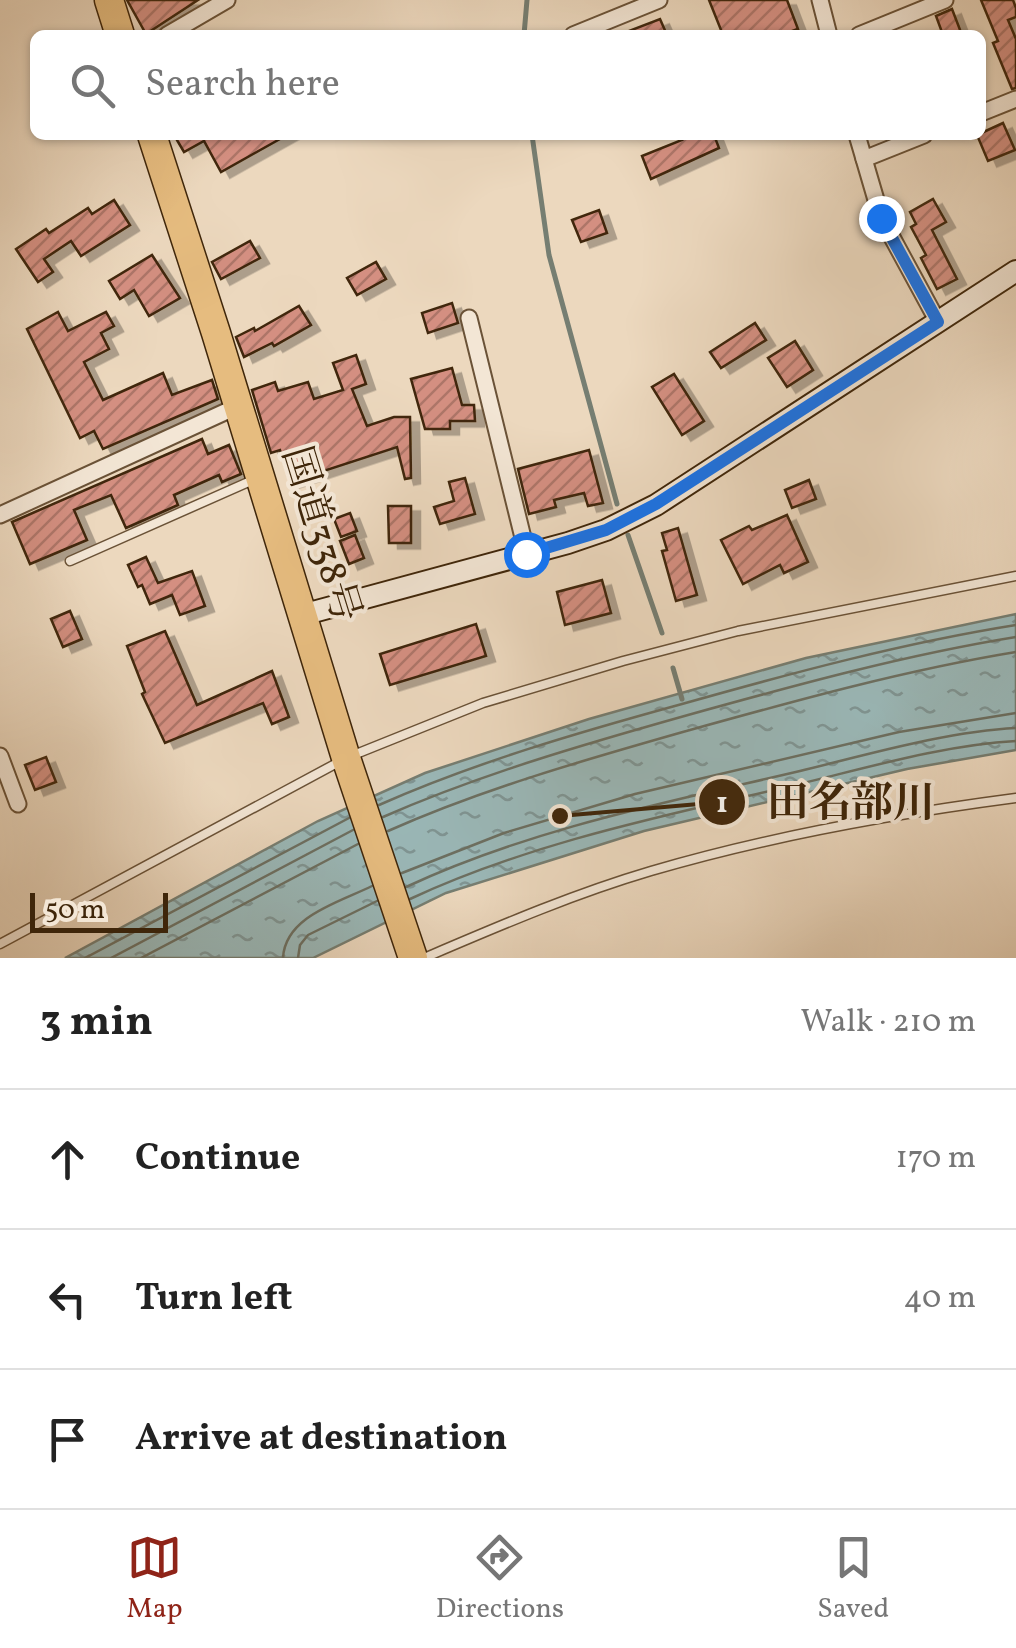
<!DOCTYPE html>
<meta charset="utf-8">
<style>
body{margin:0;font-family:Vollkorn,"Noto Serif JP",serif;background:#f2f2f2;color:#222}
.scale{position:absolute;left:30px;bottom:25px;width:138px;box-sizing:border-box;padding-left:10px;border:5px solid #3f260a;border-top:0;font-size:28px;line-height:35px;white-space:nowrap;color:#3f260a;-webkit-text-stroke:8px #f3e6d5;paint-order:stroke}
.stop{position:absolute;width:30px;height:30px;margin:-22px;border:8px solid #1a73e8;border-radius:50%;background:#fff}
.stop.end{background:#1a73e8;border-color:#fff;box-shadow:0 2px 10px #0008}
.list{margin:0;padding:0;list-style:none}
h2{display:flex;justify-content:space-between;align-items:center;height:130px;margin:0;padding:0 40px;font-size:42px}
h2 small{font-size:32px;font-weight:400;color:#767676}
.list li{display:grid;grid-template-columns:65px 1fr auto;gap:30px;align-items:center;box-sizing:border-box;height:140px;padding:0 40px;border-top:2px solid #e0e0e0}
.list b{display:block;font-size:38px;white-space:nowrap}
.list em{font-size:32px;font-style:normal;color:#767676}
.icon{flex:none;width:55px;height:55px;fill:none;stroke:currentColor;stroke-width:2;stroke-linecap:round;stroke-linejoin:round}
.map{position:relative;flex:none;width:1016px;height:958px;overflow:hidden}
.search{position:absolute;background:#fff;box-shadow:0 2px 8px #0004;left:30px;right:30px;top:30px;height:110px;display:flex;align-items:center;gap:25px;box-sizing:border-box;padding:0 35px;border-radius:15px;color:#767676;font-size:38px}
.sheet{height:550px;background:#fff}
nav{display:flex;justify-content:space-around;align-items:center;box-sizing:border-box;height:140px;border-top:2px solid #e0e0e0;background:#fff;font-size:28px;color:#767676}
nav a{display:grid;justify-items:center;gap:5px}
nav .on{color:#8f2418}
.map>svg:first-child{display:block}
</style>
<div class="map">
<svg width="1016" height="958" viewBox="0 0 1016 958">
<defs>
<pattern id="water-ripples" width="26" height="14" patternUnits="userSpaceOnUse" patternTransform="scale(2.5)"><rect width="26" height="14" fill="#9ab8b8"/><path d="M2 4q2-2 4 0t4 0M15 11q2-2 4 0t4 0" fill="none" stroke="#7f9594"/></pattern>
<pattern id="building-hatch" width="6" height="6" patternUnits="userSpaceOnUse" patternTransform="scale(2.5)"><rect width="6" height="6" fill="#d48f81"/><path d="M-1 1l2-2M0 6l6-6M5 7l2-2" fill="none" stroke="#ad7568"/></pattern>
<filter id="shadow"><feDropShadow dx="9" dy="5.5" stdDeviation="0" flood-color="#0004"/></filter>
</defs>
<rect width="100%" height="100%" fill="#ecd8be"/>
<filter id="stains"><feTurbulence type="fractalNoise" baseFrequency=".002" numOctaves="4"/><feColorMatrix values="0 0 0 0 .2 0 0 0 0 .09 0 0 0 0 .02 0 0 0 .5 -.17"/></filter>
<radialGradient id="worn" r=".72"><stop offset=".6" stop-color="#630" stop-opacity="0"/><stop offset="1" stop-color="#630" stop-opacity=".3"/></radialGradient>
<polygon fill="url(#water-ripples)" stroke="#767e72" stroke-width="2.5" points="1016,614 1016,750 907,769 644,831 446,893 313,958 65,958 318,821 425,773 589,719 806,658"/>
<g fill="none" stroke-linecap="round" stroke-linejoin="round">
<g stroke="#6c6f61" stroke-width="2.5">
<path d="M379,805C476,762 580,732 682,704C792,673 903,643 1016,625"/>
<path d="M383,817C481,774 585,744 688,715C796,685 905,655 1016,637"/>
<path d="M388,831C485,788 588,759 690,730C798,700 906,670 1016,652"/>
<polyline points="402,873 504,833 635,794 899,732 1016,713"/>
<path d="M406,887C530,829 668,802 800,771C866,755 949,731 1016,728"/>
<path d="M410,899C530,843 663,816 791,786C863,769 942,745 1016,741"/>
<polyline points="85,958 349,818"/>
<polyline points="111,958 353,830"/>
<polyline points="141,958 358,844"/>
<path d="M283,958C285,916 340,902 372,886"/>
<polyline points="298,958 300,945 308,935 377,901"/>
</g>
<g stroke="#767e72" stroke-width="5">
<polyline points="524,35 527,0"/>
<polyline points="532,135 549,255 617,504"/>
<polyline points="628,535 662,633"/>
<polyline points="673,668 682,699"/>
</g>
</g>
<g fill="url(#building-hatch)" stroke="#3f260a" stroke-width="2.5" filter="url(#shadow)">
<polygon points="127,0 198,0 146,34"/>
<polygon points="709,0 787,0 798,29 781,35 723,35"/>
<polygon points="981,0 1013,0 1016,8 1016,17 1008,20 1016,39 1016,88 1012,89 993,43 998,41"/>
<polygon points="952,9 962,35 943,35 936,16"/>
<polygon points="660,19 667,35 621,35 621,34"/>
<polygon points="1003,123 1015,150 988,161 977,135"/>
<polygon points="174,135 287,135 221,172 204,141 184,152"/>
<polygon points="679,135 714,135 719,148 651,179 642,156 682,140"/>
<polygon points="933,199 946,222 932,230 957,279 937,289 921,258 926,255 911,227 916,224 910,212"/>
<polygon points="114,200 130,225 81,256 71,241 44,259 53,272 38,282 16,249 46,229 49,233 88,208 92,214"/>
<polygon points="599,210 607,233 581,242 572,220"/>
<polygon points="250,241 260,258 221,279 212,262"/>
<polygon points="152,255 180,298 149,316 134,290 120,299 109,281"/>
<polygon points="376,262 386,279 357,295 347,278"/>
<polygon points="452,303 458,323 428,333 422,313"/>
<polygon points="299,306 311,325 274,346 272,343 244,357 236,337 254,328 255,331"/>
<polygon points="58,312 68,331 106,312 114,326 101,333 109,349 84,362 103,400 163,373 172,395 212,380 218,399 103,449 94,431 80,438 27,329"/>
<polygon points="755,323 766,340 721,368 710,352"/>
<polygon points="795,341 813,370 787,387 768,358"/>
<polygon points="356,355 366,384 352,389 367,426 394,417 410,417 411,478 405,479 397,447 290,482 280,450 271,453 252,390 275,382 278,391 308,382 314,399 343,390 333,363"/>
<polygon points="452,368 462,405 474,405 475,421 450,421 450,429 425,429 411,379"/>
<polygon points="674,374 704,421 682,435 652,387"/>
<polygon points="202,439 208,454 229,445 241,474 222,482 219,475 174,495 178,505 126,528 111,495 74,510 87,540 30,564 12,522"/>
<polygon points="589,450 603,503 588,506 584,493 554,500 556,507 529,514 518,469"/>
<polygon points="465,478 475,514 440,524 434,507 454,501 449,482"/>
<polygon points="809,480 816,499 792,508 785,490"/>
<polygon points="388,506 411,506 411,543 389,543"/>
<polygon points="350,513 357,531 341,537 334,519"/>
<polygon points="787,515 808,562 784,573 780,565 743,584 721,540 749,526 752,530"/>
<polygon points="678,528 697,595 676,601 662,551 667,550 662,533"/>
<polygon points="355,535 364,558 349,564 340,541"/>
<polygon points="146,557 158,583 192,571 205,606 180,615 172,595 150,604 142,585 138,587 128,565"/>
<polygon points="602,580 611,613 565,625 557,592"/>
<polygon points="70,611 82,639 63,647 51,619"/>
<polygon points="476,624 486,656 390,685 380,654"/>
<polygon points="165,631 197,705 272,671 289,717 272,724 263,703 165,743 142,694 145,692 127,646"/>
<polygon points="46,757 56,782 35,790 25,765"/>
</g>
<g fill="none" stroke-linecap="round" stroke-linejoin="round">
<defs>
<g id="lane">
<polyline points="70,561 253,480"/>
<polyline points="351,756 483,703 623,661 738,631 1016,576"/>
<polyline points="0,944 339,762"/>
<path d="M424,958C499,926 573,894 651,871C770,836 894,814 1016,798"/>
</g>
<g id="street">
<polyline points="820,0 829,35"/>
<polyline points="167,35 227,0"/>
<polyline points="573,35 659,0"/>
<polyline points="859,35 945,0"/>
<polyline points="981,113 1016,99"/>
<polyline points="857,135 881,217 938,322"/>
<polyline points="864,159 924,135"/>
<polyline points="469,318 527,554"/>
<polyline points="0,515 238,406"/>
<polyline points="0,756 18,804"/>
</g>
<polyline id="secondary" points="302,615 568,543 606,530 656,505 1016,271"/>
<g id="highway">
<polyline points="109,0 120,35"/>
<polyline points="152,135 216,333 346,758 413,958"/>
</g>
</defs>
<use href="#lane" stroke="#6a5237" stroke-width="11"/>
<use href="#street" stroke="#6a5237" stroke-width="19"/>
<use href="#secondary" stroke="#3f260a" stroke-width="24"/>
<use href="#highway" stroke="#3f260a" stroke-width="31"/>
<use href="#lane" stroke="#f3e6d5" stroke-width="8"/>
<use href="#street" stroke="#f3e6d5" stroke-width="15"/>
<use href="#secondary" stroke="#f3e6d5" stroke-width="20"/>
<use href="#highway" stroke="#e6bc7f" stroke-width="28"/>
</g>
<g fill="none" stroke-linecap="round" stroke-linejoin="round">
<polyline stroke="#1a73e8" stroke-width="12" points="526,554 606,530 656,504 938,322 881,218"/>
</g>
<g text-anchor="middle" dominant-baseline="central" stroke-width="8" stroke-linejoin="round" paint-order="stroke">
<g font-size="40" fill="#3f260a" stroke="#f3e6d5">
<text transform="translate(319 535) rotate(73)">国道338号</text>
</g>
</g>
<path fill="none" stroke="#3f260a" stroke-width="4" d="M560 816L722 802"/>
<g fill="#3f260a" stroke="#f3e6d5" stroke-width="4">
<circle cx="560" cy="816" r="10"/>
<circle cx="722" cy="802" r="25"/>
</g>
<g font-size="30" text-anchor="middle" font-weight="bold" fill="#fff">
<text x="722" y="812">1</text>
</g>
<g font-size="42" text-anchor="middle" font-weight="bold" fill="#3f260a" stroke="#f3e6d5" stroke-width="8" stroke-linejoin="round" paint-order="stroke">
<text x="851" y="816">田名部川</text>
</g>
<rect width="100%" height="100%" filter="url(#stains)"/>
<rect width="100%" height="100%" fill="url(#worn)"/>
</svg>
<div class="scale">50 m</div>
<div class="stop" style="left:526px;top:554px"></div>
<div class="stop end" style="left:881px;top:218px"></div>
<div class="search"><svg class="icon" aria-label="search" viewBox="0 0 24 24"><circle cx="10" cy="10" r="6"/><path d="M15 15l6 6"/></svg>Search here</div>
</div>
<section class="sheet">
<h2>3 min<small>Walk · 210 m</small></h2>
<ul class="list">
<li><svg class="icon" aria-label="ahead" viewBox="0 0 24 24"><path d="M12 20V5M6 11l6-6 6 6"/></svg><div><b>Continue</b></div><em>170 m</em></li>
<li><svg class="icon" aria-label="left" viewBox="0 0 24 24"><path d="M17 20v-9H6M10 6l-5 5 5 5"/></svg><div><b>Turn left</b></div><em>40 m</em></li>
<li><svg class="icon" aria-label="arrive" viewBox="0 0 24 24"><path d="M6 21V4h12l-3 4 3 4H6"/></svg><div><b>Arrive at destination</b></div></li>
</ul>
</section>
<nav>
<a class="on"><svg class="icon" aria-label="map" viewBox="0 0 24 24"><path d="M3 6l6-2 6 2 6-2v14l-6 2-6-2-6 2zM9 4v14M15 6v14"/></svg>Map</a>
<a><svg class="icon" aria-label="directions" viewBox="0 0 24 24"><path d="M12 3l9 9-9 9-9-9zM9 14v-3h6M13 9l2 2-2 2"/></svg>Directions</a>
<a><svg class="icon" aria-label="saved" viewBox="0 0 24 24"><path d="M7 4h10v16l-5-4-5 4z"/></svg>Saved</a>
</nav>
